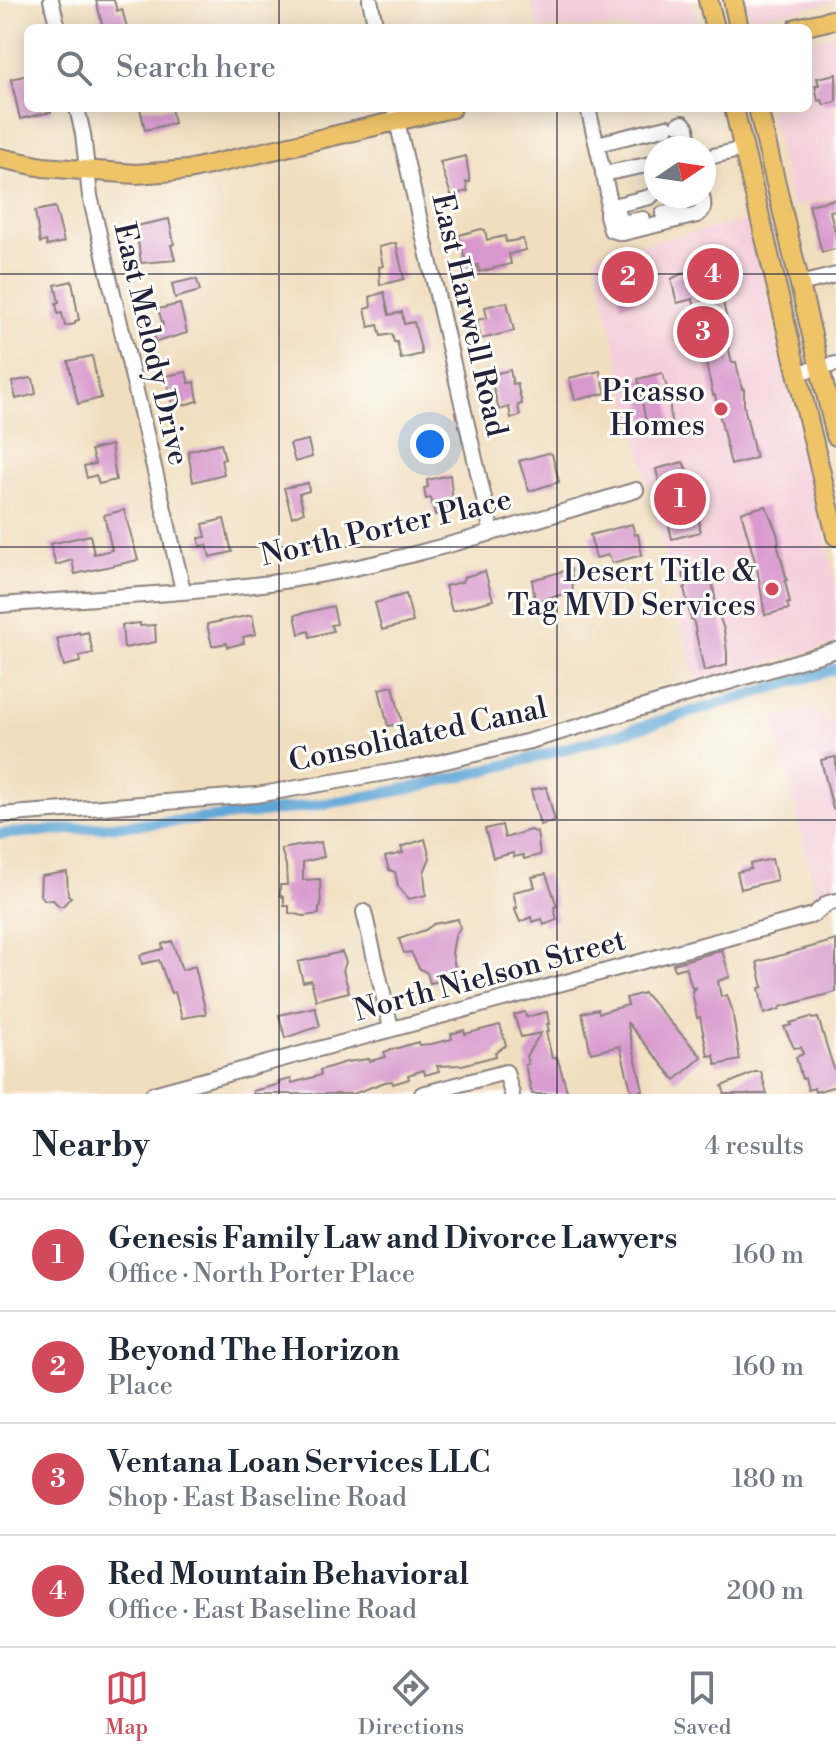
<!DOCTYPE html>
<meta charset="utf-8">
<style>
body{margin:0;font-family:"Libre Bodoni",serif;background:#f2f2f3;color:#1f2937}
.compass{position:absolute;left:644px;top:136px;width:72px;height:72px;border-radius:50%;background:#fff;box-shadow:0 4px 20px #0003;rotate:77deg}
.you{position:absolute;left:430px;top:444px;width:28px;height:28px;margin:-20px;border:6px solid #fff;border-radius:50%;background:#1a73e8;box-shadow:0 0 0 12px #1a73e833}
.badge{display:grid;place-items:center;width:52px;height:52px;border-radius:50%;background:#d1495b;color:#fff;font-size:26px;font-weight:700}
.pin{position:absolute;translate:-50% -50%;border:4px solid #fff;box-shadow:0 2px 8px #0006}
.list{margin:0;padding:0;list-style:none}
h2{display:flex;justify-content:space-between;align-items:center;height:104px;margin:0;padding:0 32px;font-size:34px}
h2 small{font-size:26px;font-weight:400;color:#747a83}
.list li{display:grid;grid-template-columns:52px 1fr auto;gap:24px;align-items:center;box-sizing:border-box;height:112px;padding:0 32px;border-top:2px solid #e0e1e3}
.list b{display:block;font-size:30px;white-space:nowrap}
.list p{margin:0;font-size:26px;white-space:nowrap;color:#747a83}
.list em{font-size:26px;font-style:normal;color:#747a83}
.icon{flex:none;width:44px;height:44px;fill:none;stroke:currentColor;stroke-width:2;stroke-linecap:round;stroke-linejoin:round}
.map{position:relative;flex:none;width:836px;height:1094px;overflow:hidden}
.search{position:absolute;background:#fff;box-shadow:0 4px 20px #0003;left:24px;right:24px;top:24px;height:88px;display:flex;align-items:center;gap:20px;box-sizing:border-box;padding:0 28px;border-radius:12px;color:#747a83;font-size:30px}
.sheet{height:552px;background:#fff}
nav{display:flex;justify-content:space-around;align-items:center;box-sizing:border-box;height:112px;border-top:2px solid #e0e1e3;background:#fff;font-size:22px;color:#747a83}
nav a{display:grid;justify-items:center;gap:4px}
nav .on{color:#d1495b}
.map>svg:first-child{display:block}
</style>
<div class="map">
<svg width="836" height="1094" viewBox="0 0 836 1094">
<rect width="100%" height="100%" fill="#fdfcf7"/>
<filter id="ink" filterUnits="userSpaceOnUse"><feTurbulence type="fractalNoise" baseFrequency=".0125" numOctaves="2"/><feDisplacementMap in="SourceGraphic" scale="16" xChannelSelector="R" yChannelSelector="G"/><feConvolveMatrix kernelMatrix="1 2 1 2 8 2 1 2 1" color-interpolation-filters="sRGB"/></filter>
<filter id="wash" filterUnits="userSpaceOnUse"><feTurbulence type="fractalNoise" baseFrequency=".006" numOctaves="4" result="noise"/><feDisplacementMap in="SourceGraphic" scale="32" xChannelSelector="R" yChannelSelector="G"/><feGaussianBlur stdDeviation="1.8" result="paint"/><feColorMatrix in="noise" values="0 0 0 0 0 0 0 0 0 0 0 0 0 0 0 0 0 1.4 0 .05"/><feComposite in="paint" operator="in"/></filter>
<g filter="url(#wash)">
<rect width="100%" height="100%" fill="#f1debf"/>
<g fill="#f5cfdc">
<polygon points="531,0 691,0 697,22 694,28 538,28"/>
<polygon points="744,0 836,0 836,2 759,17 750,15"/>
<polygon points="834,35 836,197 792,207 769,108 808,108 808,40"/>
<polygon points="748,220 836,584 836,644 695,682 594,255"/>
<polygon points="808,709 836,721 836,894 818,902 774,719"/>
</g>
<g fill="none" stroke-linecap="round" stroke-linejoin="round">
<path stroke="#61a7d7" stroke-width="11" d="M0,834C137,825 275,817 410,788C554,757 694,710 836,669"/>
</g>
<g id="blocks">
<g fill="#d898cd">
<polygon points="96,0 114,0 117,11 122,9 127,28 103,28"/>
<polygon points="836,74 836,102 824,105 822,100 818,101 815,85 819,85 817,78"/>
<polygon points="28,75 28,108 51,108 51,112 20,119 11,79"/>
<polygon points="140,108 171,108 174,123 145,130"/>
<polygon points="466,156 470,182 466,182 468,191 451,195 440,162"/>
<polygon points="836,199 836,210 830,211 836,235 836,249 822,252 809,205"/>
<polygon points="55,207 64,242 47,246 46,241 40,243 35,211"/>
<polygon points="169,219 174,244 171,245 175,260 141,263 136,226"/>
<polygon points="481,229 485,230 487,240 505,236 506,242 523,239 526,250 509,254 511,264 479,272 478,265 467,268 459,235"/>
<polygon points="396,243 404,279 380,285 379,267 383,266 379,247"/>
<polygon points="636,256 646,298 621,305 611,261"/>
<polygon points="704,270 716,271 727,320 724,321 730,343 727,343 732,362 736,362 742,389 744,388 744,406 756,458 731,465 715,395 713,395 706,363 693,299 677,303 671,279 681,274"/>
<polygon points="193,279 197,280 200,291 175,298 172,284"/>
<polygon points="72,281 79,320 75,321 75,324 65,326 62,313 58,314 56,303 59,302 55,285"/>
<polygon points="384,292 389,315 402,312 404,324 414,322 422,354 401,359 397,342 394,342 392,334 381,336 378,325 369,327 365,309 371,307 370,297"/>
<polygon points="507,302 514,331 481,339 477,320 487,318 485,307"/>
<polygon points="180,304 187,333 156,342 153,330 163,325 158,309"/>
<polygon points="92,356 101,398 78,404 68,361"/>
<polygon points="510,370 513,384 517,383 522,404 518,405 520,416 511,418 509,407 499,410 490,375"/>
<polygon points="600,371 606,393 575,400 569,378"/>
<polygon points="186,372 189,383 195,382 198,401 173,408 166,376"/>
<polygon points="662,373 669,393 671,422 647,428 638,379"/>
<polygon points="30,378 33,379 36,394 16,399 12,382"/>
<polygon points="308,440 312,457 295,462 290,444"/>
<polygon points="221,443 225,459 221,460 224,474 193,482 188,451"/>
<polygon points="111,445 116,480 99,484 96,475 87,478 84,466 95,464 91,450"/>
<polygon points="548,453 552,454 559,482 529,491 519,461"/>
<polygon points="683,462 692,481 699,511 700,532 672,539 656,469"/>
<polygon points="450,475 454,511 435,515 431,498 426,499 424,488 428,487 427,480"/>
<polygon points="308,483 309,491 299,494 304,512 292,517 284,488"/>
<polygon points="766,506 777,533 779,543 777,543 787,580 785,581 790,603 787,603 789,609 765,615 757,568 741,512"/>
<polygon points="124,510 138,560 75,574 72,560 56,565 50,544 90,535 94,554 112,550 104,515"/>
<polygon points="224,519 232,552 210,557 207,545 200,546 199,538 206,537 203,524"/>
<polygon points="632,524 635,535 638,534 642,555 612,563 609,555 596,558 590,535"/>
<polygon points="707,565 714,581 712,581 717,609 724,630 727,652 727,665 704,671 693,619 691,619 684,588 686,587 682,570"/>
<polygon points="571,569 573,592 535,601 532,580"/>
<polygon points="485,571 493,600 452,611 445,586 462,582 464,577"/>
<polygon points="406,594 413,622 382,630 375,603"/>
<polygon points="333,606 337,624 331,625 333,631 310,637 309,631 299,634 295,615"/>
<polygon points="252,615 256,634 243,637 244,643 228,647 227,643 212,646 207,624"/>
<polygon points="140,623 140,626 155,625 156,642 124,648 122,625"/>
<polygon points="79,632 80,634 88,632 93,653 79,656 80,662 64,666 57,639"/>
<polygon points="393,686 402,723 388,726 379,689"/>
<polygon points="836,757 836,809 833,809 821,760"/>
<polygon points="546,787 555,821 540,825 531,790"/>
<polygon points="502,825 505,838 530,830 537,832 540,855 524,859 523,855 514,857 513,853 493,858 485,829"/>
<polygon points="425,839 430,858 424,872 426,895 409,899 398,886 395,872 389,870 385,857 403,853 401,847"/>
<polygon points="321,842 324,857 303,862 303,880 320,879 321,907 319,907 319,914 304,916 289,913 289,906 284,906 284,898 280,895 280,885 287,885 286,865 281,849"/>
<polygon points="772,859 777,880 741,889 737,872 751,869 750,864"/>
<polygon points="67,872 68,895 71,897 63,906 59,906 53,900 45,900 40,895 41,876"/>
<polygon points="546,874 557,906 554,907 557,920 544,925 542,919 532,922 531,917 520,922 514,908 517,908 513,892 535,887 532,877"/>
<polygon points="458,919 460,928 455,936 452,953 456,972 447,974 445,980 430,983 427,973 419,968 411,952 404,953 399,939 425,930 434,924"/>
<polygon points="836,940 836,992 780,1007 780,1009 764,1014 759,988 763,987 757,962"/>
<polygon points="172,941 182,970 195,966 206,1014 182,1018 175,992 171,993 159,960 142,964 140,955 163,949 162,944"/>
<polygon points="722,950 730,977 718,981 721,997 727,995 732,1009 740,1060 716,1065 714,1055 708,1056 700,1017 697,1018 692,991 697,987 692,988 686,967 675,970 673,964"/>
<polygon points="342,952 346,962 343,970 349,992 316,1000 311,980 303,982 298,962"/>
<polygon points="644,993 702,1057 675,1080 627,1022 643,1090 640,1090 641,1094 632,1094 620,1046 591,1053 582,1013 598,1009 599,1013 628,1005 626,998"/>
<polygon points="315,1007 320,1026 285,1038 279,1015"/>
<polygon points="525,1012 526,1017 547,1012 549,1024 547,1024 549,1031 546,1032 552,1058 557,1057 568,1094 532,1094 525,1065 528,1064 526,1056 541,1033 521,1037 514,1015"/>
<polygon points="811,1017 812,1019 818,1018 834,1069 836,1069 836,1086 815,1092 814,1088 808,1090 805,1078 802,1079 796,1057 803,1054 801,1047 794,1048 784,1027 791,1025 790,1023"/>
<polygon points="500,1025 506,1045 495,1053 496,1056 462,1065 437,1066 439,1071 425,1075 424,1070 408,1075 409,1079 393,1084 392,1081 385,1082 353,1094 253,1094 253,1091 280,1084 279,1082 291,1079 292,1083 321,1075 320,1070 346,1062 369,1059 369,1061 386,1057 384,1052 418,1042 419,1045 431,1044 452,1039 451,1034 464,1030 465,1034"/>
<polygon points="755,1072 761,1072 767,1094 725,1094 722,1086"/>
</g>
</g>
</g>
<g filter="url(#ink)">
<use href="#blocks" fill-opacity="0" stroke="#8a807d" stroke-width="2"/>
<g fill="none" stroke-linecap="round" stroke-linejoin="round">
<defs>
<g id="minor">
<polyline points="51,0 58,28"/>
<polyline points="370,0 376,28"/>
<polyline points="77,108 83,134 90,196 183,590"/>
<polyline points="394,108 492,533"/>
<path d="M588,108L608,193L607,215L611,230L623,233L697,215C705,210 704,205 702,196"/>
<polyline points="679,124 683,123 687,128 689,148"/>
<polyline points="597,144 667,127"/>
<polyline points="704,158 744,149"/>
<polyline points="603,174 656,163"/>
<polyline points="615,205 621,221 627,222 643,219"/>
<polyline points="608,207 650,197 656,191"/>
<polyline points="663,214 680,210 683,203 681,196"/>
<polyline points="800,284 836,275"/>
<polyline points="797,373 836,364"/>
<path d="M0,605C84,598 170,595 254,585C384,569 511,527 636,490"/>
<polyline points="0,815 256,795 420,767 530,741 836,650"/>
<polyline points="364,912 391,1028"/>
<path d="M153,1094C373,1033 594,976 813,915L828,903L836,901"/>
<polyline points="422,1094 506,1072 512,1094"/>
</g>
<g id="major">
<polyline points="708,0 715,28"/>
<polyline points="733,0 739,28"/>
<polyline points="797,28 836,19"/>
<polyline points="734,108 836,536"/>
<polyline points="758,108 836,436"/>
<polyline points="0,158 43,167 136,174 188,170 452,108"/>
</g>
</defs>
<use href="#minor" stroke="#8a807d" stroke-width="18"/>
<use href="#major" stroke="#8a807d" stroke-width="22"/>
<use href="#minor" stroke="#fff" stroke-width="14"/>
<use href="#major" stroke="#efc469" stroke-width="18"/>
</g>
</g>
<path fill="none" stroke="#22223b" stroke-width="2" stroke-opacity="0.55" d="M279,0V28M557,0V28M279,108V1094M557,108V1094M0,274H836M0,547H836M0,820H836"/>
<g fill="#d1495b" stroke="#fdfcf7" stroke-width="3">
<circle cx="721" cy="409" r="8"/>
<circle cx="772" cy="589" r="8"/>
</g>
<g text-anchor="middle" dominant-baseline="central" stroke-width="6" stroke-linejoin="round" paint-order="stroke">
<g font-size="30" fill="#22223b" stroke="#fdfcf7">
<text transform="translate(469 315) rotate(77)">East Harwell Road</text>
<text transform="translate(151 344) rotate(77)">East Melody Drive</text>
<text transform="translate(386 528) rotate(-13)">North Porter Place</text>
<text transform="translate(418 735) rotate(-12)">Consolidated Canal</text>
<text transform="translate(490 976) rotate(-15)">North Nielson Street</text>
</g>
<g font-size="30" fill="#22223b" stroke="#fdfcf7" text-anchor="end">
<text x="705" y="392">Picasso<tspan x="705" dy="34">Homes</tspan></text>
<text x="756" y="572">Desert Title &amp;<tspan x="756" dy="34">Tag MVD Services</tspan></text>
</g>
</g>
</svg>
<svg class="compass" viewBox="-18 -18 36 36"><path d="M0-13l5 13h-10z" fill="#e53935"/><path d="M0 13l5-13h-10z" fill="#747a83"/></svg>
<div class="you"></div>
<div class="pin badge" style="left:680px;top:499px">1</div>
<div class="pin badge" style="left:628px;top:277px">2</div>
<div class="pin badge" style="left:703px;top:332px">3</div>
<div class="pin badge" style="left:713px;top:274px">4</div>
<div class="search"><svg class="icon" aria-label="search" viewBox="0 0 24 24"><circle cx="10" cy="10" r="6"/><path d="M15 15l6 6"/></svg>Search here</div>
</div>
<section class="sheet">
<h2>Nearby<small>4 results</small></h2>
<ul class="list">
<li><span class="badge">1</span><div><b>Genesis Family Law and Divorce Lawyers</b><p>Office · North Porter Place</p></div><em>160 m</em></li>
<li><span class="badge">2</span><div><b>Beyond The Horizon</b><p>Place</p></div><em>160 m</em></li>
<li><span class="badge">3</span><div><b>Ventana Loan Services LLC</b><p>Shop · East Baseline Road</p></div><em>180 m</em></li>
<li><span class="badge">4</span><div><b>Red Mountain Behavioral</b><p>Office · East Baseline Road</p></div><em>200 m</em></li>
</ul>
</section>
<nav>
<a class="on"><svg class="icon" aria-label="map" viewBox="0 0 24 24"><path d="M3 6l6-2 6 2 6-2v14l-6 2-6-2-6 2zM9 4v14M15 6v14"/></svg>Map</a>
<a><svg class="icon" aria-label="directions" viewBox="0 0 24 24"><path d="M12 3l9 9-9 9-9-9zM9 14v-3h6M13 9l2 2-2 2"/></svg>Directions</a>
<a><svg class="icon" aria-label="saved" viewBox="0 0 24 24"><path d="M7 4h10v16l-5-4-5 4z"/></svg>Saved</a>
</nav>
